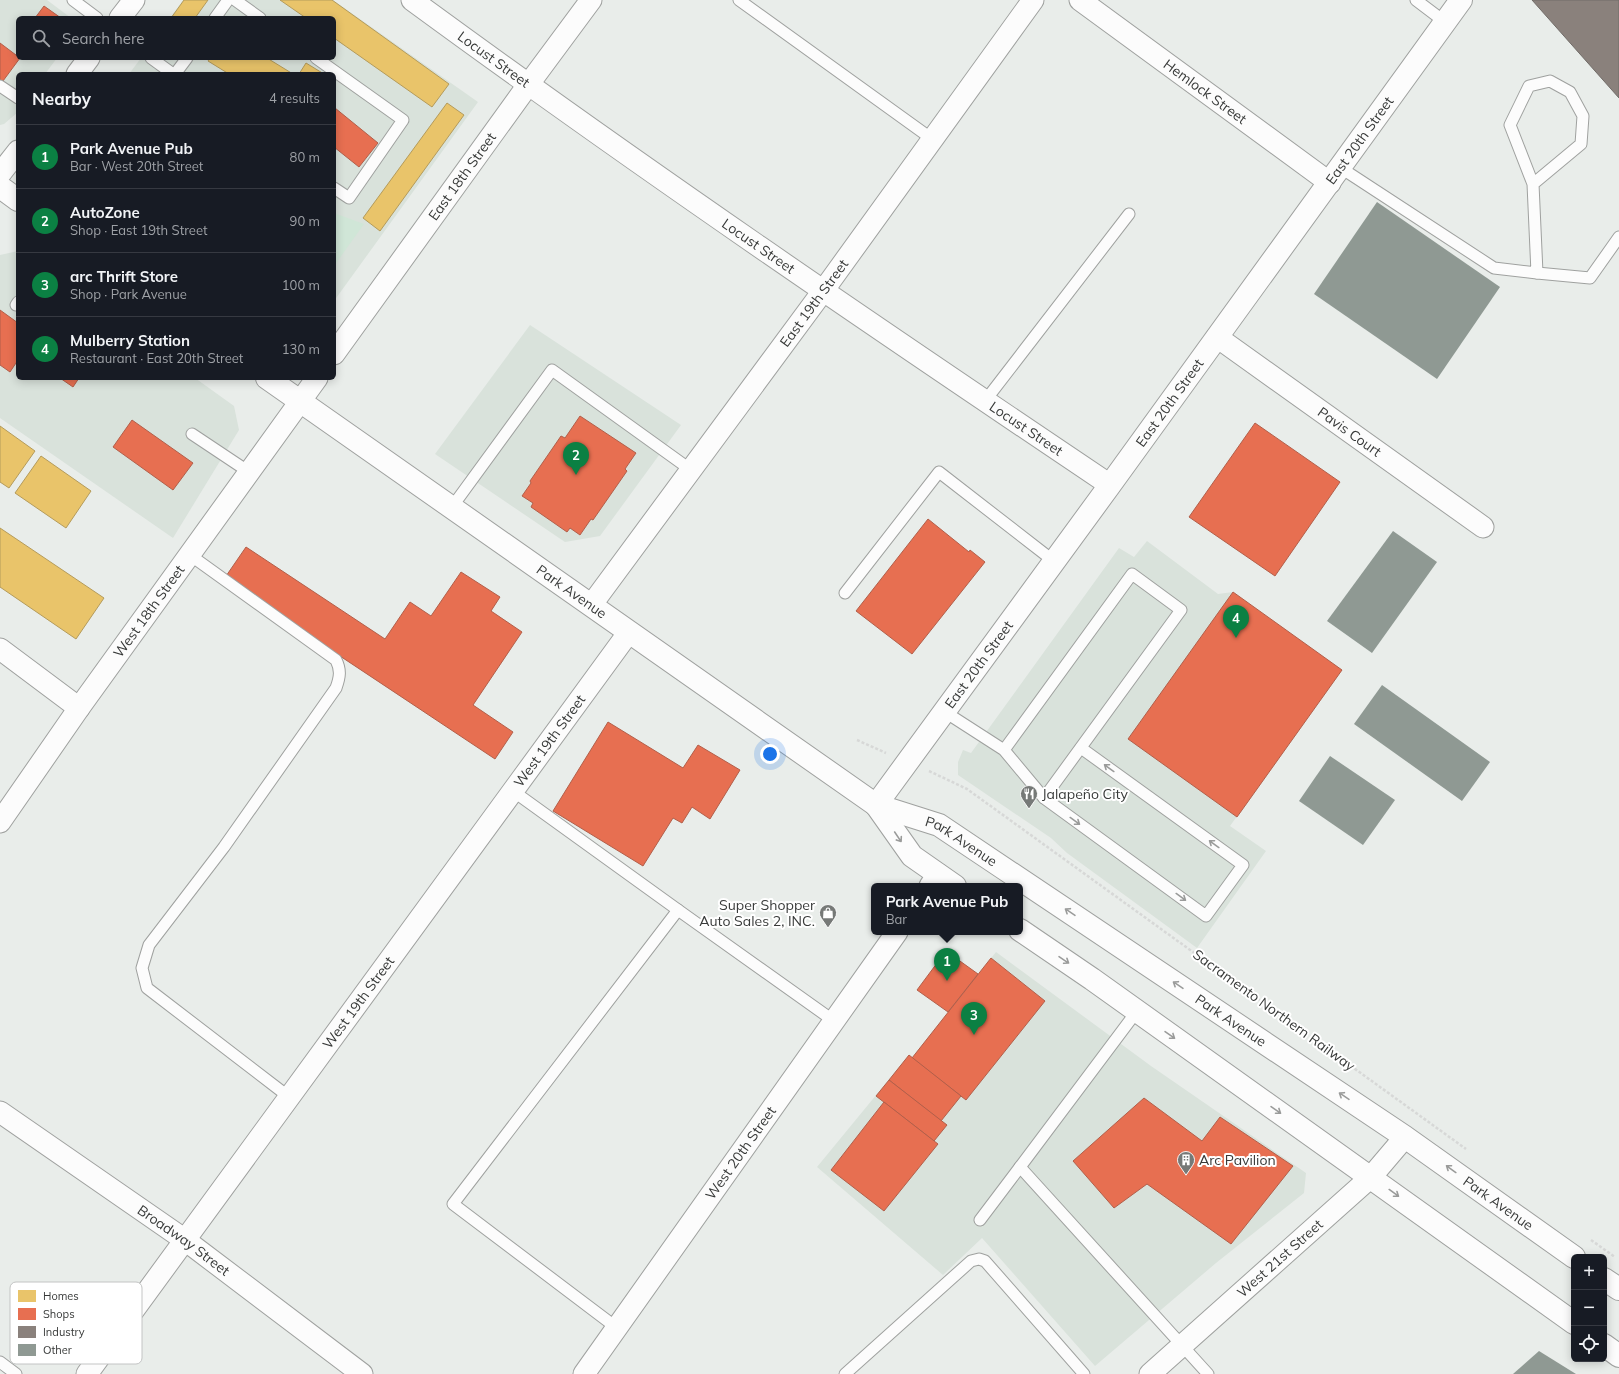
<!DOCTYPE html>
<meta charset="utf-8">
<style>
body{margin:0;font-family:Mulish,sans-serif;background:#242831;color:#f1f3f6}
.controls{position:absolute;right:12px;bottom:12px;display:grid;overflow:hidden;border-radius:6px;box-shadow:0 2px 10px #0003}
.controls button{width:36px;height:36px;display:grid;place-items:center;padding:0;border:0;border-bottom:1px solid #363941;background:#171b24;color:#f1f3f6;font:20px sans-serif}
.you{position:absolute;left:770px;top:754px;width:14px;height:14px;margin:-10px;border:3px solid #fff;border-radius:50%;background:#1a73e8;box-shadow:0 0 0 6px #1a73e833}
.badge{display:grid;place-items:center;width:26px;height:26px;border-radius:50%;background:#0b8043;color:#fff;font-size:13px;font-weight:700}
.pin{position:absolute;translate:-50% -33px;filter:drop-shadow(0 1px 2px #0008)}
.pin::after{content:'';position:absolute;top:21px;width:14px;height:12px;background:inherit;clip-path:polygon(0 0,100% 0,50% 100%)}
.popup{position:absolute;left:871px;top:883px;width:152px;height:52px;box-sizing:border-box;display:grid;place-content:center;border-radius:6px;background:#171b24;filter:drop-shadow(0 1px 3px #0005);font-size:13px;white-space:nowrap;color:#9ea1a6}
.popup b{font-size:15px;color:#f1f3f6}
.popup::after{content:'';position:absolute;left:50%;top:100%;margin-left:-8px;border:8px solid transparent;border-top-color:#171b24}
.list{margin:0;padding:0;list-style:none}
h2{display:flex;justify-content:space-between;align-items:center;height:52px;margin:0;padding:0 16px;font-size:17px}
h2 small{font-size:13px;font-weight:400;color:#9ea1a6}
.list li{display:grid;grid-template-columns:26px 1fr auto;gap:12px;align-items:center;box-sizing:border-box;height:64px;padding:0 16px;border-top:1px solid #363941}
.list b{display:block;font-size:15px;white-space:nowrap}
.list p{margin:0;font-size:13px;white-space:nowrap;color:#9ea1a6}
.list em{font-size:13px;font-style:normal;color:#9ea1a6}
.icon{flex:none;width:22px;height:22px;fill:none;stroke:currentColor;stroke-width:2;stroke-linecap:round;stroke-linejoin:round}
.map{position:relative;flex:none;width:1619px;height:1374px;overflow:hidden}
.search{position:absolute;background:#171b24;box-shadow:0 2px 10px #0003;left:16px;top:16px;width:320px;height:44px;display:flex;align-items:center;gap:10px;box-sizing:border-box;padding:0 14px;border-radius:6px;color:#9ea1a6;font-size:15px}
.panel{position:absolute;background:#171b24;box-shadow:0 2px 10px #0003;left:16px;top:72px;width:320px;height:308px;border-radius:6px}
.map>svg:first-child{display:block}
</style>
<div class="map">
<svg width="1619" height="1374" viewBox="0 0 1619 1374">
<rect width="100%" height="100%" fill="#e9edea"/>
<g fill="#d9e2db">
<polygon points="0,0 47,0 71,18 18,18 18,58 57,58 45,74 18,74 18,112 4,124 0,125"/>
<polygon points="183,0 333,0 478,102 334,301 334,74 129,74 141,58 334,58 334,18 170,18"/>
<polygon points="18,251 18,378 195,378 234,406 239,430 173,538 0,418 0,255"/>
<polygon points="530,325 681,425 600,536 565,542 435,454"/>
<polygon points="1147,541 1218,594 1233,592 1342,670 1230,826 1266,851 1197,948 1067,853 1051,838 958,775 958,762 963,750 971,753 1119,548 1134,557"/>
<polygon points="996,952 1151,1066 1306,1173 1304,1193 1216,1263 1095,1366 982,1238 943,1275 817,1167 909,1055 912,1058"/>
</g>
<polygon fill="#d0e6d7" points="334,213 364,224 334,266"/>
<g fill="#e9c46a" stroke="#b49b5b">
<polygon points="184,0 208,0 195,18 171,18"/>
<polygon points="280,0 332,0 449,84 432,107 334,38 334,18 306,18"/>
<polygon points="210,58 267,58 293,74 229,74 208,61"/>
<polygon points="306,63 324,74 299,74"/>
<polygon points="447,103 464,115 380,231 363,218"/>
<polygon points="0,426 35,451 9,488 0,482"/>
<polygon points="41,456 91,491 66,528 15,493"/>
<polygon points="0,528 104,598 76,639 0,587"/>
</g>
<g fill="#e76f51" stroke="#b25f4a">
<polygon points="44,6 61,18 35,18"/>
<polygon points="0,43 20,58 0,85"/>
<polygon points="335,108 378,143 359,167 334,147"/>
<polygon points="0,310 18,323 18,360 10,372 0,365"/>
<polygon points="60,378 79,378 73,387"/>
<polygon points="580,416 636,453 625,469 627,471 593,520 591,519 580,535 570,528 567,532 531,507 533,503 522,496 531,483 530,481 561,436 565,438"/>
<polygon points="132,420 193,463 173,490 113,447"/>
<polygon points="1255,423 1340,482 1275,576 1189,517"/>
<polygon points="928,519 969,552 970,550 985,562 912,654 856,611"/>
<polygon points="246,547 385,639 410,602 431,616 461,572 500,597 491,611 522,632 473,705 513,732 495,759 224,579"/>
<polygon points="1233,592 1342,670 1237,817 1128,739"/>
<polygon points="608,722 683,768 698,745 740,770 710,819 692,807 682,823 673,818 643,866 553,811"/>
<polygon points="946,951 978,974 948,1012 917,990"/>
<polygon points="991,958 1045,1001 966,1100 912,1058"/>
<polygon points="909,1055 961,1096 941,1121 889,1080"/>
<polygon points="889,1080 947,1125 934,1141 876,1096"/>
<polygon points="1144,1098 1202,1141 1220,1117 1293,1166 1231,1244 1147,1184 1114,1208 1073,1161"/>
<polygon points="884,1102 938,1144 884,1211 831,1170"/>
</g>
<polygon fill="#8a817c" stroke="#716c68" points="1532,0 1619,0 1619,98"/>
<g fill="#8f9993">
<polygon points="1377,202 1500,287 1437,379 1314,294"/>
<polygon points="1393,531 1437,562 1372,653 1327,621"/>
<polygon points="1382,685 1490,762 1462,801 1354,724"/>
<polygon points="1330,756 1395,800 1363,845 1299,801"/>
<polygon points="1539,1351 1576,1374 1513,1374"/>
</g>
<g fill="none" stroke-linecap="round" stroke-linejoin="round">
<defs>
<g id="service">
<polyline points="73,0 97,18"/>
<polyline points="235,0 260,18"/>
<polyline points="739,0 932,139"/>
<polyline points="1416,0 1445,22"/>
<polyline points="215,18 228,0"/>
<polyline points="151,58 173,74"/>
<polyline points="316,58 403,120 349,198 334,188"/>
<polyline points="175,74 187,58"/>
<polyline points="0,86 18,98"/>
<polyline points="1341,168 1494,268 1537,273 1533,184 1510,125 1529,86 1550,81 1570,92 1583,116 1581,144 1533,184"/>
<polyline points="1537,273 1590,278 1619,237"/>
<polyline points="16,305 18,302"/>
<polyline points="985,401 1129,214"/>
<polyline points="192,434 249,472"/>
<polyline points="452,507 552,370 691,470"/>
<path d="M190,555L336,660C341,670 340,677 336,688L224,847L149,945L142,968L147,988L289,1097"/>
<polyline points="845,593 939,472 1055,562"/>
<polyline points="945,712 1004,750 1044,798 1181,610 1132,574 1004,750"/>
<polyline points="513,791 678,910 453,1204 617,1328"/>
<polyline points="1044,798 1206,916 1243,865 1081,748"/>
<polyline points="678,910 834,1021"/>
<polyline points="1137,1011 1020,1167 1208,1374"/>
<polyline points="980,1220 1020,1167"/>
<polyline points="0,1362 16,1374"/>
<polyline points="845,1374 971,1261 979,1259 985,1261 1084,1374"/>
</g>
<g id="minor">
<path id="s1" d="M412,0C641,168 875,327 1110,485"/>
<path id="s2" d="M1080,0L1330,183"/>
<polyline points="120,18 134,0"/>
<polyline points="77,74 89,58"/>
<polyline points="0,174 18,151"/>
<path id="s3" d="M1217,337L1483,527"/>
<path id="s4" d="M334,354L528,85L591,0"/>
<path id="s5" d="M592,604L823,291L1033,0"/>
<polyline points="0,649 79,708"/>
<path id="s6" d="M0,822L79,708L317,378"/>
<polyline points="930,886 938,874"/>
<path id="s7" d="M0,1112L185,1240L362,1374"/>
<path id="s8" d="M87,1374L629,632"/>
<path id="s9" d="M584,1374L897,932"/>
<path id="s10" d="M1150,1374L1371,1177L1405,1137"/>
</g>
<g id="tertiary">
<path id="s11" d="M876,805L1110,485L1461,0"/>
</g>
<g id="secondary">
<polyline points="0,187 18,200"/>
<path id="s12" d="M267,378L876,805L939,825L1405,1137L1574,1257"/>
<polyline points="876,805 912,856 955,886"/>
<polyline points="1020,930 1092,979 1574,1323"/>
<polyline points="1604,1279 1619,1289"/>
<polyline points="1604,1345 1619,1356"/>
</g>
</defs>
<use href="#service" stroke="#9fa19f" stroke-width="13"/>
<use href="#minor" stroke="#9fa19f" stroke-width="23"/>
<use href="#tertiary" stroke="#9fa19f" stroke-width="24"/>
<use href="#secondary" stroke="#9fa19f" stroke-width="24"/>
<g stroke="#d7d8d7" stroke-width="2.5" stroke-dasharray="3 2" stroke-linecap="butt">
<polyline points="857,740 886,753"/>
<polyline points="929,771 967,789 1466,1149"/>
<polyline points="1591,1240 1615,1257"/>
</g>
<use href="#service" stroke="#fcfcfc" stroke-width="11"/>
<use href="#minor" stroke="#fcfcfc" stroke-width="21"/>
<use href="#tertiary" stroke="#fcfcfc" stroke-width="22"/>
<use href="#secondary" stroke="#fcfcfc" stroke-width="22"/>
</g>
<defs><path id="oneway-shaft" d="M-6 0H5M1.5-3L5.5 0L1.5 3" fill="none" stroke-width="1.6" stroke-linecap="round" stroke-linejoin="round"/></defs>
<g stroke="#9a9b9a">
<use href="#oneway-shaft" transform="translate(1109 768) rotate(-144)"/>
<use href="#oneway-shaft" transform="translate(1075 821) rotate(36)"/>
<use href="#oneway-shaft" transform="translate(898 837) rotate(56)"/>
<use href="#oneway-shaft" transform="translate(1214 844) rotate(-144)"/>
<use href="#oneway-shaft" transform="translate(1181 897) rotate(36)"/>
<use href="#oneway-shaft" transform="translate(1070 912) rotate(-146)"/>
<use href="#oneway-shaft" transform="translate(1064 960) rotate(34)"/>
<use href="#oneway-shaft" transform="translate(1178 985) rotate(-146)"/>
<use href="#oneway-shaft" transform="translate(1170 1035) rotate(35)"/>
<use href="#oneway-shaft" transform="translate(1344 1096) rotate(-146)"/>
<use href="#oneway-shaft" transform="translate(1276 1110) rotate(35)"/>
<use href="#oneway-shaft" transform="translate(1451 1169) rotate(-144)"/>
<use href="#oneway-shaft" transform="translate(1394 1193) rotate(36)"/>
</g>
<defs>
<symbol id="restaurant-pin" viewBox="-11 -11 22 30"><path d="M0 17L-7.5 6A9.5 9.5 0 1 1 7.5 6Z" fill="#767977" stroke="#fff"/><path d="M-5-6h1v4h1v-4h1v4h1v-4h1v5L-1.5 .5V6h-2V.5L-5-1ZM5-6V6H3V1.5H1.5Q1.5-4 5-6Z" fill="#fff"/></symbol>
<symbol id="shop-pin" viewBox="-11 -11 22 30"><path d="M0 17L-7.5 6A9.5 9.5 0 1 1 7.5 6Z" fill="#767977" stroke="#fff"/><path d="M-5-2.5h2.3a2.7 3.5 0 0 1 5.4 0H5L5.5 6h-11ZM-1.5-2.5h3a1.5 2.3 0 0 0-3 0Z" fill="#fff"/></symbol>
<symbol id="building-pin" viewBox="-11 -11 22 30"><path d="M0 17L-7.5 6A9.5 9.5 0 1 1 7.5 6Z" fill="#767977" stroke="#fff"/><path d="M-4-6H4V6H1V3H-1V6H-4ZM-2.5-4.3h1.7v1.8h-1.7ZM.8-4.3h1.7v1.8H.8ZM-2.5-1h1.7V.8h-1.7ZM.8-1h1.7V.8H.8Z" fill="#fff"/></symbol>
</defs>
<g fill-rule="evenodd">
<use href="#restaurant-pin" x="1019" y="784" width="20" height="27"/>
<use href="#shop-pin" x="818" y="903" width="20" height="27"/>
<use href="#building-pin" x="1176" y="1150" width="20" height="27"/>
</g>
<g text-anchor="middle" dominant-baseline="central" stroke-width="4" stroke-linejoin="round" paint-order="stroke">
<g font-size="14" fill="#383a39" stroke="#fff">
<text stroke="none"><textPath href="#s1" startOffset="101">Locust Street</textPath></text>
<text stroke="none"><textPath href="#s2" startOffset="155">Hemlock Street</textPath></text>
<text stroke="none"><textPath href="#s11" startOffset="822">East 20th Street</textPath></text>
<text stroke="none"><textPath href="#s4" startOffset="219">East 18th Street</textPath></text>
<text stroke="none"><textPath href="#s1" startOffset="425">Locust Street</textPath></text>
<text stroke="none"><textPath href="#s5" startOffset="374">East 19th Street</textPath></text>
<text stroke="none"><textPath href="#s11" startOffset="498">East 20th Street</textPath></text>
<text stroke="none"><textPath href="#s1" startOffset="749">Locust Street</textPath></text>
<text stroke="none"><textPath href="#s3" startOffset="163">Pavis Court</textPath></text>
<text stroke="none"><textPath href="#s12" startOffset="372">Park Avenue</textPath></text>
<text stroke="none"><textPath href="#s6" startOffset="258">West 18th Street</textPath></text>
<text stroke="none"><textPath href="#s11" startOffset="174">East 20th Street</textPath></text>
<text stroke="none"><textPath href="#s8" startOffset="784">West 19th Street</textPath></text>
<text stroke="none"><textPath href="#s12" startOffset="837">Park Avenue</textPath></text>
<text stroke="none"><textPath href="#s8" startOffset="460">West 19th Street</textPath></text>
<text transform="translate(1274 1010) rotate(36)">Sacramento Northern Railway</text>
<text stroke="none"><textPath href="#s12" startOffset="1161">Park Avenue</textPath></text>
<text stroke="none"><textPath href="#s9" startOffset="271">West 20th Street</textPath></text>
<text stroke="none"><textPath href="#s12" startOffset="1485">Park Avenue</textPath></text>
<text stroke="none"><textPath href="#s7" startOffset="224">Broadway Street</textPath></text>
<text stroke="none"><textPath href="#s10" startOffset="174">West 21st Street</textPath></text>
</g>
<g font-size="14" fill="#383a39" stroke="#fff" text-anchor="start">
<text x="1042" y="794">Jalapeño City</text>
<text x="815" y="905" text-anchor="end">Super Shopper<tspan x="815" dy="16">Auto Sales 2, INC.</tspan></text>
<text x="1199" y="1160">Arc Pavilion</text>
</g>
</g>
<rect x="10" y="1282" width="132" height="82" rx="6" fill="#fff" stroke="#c3c4c4" stroke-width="1"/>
<rect x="18" y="1290" width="18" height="12" fill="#e9c46a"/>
<rect x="18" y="1308" width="18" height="12" fill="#e76f51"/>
<rect x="18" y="1326" width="18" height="12" fill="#8a817c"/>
<rect x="18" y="1344" width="18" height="12" fill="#8f9993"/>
<g font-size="11" fill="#383a39">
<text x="43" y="1300">Homes</text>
<text x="43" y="1318">Shops</text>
<text x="43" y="1336">Industry</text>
<text x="43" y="1354">Other</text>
</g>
</svg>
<div class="controls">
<button>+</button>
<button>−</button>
<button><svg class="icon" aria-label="locate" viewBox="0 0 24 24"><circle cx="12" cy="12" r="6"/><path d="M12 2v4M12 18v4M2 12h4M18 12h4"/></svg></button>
</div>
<div class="you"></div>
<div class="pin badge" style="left:947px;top:981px">1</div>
<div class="popup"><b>Park Avenue Pub</b>Bar</div>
<div class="pin badge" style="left:576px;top:475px">2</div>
<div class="pin badge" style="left:974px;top:1035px">3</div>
<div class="pin badge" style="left:1236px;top:638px">4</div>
<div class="search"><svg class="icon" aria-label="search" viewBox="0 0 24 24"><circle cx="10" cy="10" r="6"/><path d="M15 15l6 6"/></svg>Search here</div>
<section class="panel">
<h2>Nearby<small>4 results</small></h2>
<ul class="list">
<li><span class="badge">1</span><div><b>Park Avenue Pub</b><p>Bar · West 20th Street</p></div><em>80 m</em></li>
<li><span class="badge">2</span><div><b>AutoZone</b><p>Shop · East 19th Street</p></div><em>90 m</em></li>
<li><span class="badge">3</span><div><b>arc Thrift Store</b><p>Shop · Park Avenue</p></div><em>100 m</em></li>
<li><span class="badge">4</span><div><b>Mulberry Station</b><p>Restaurant · East 20th Street</p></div><em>130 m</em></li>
</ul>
</section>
</div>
